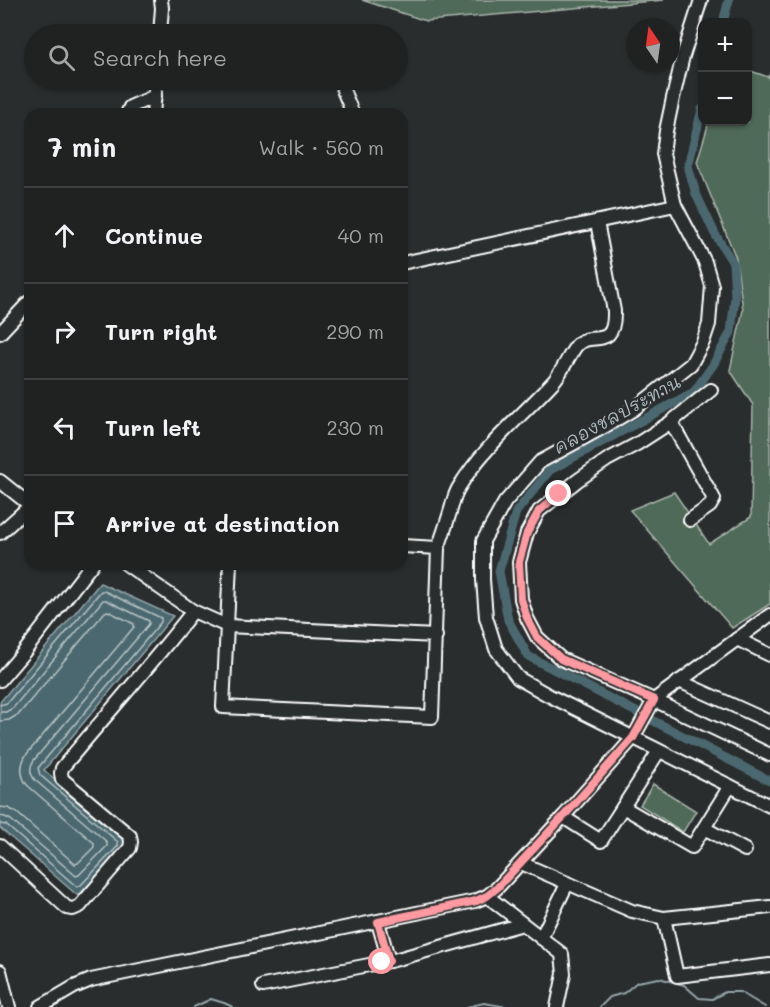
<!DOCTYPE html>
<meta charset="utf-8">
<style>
body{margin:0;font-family:Mali,"Playpen Sans Thai",sans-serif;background:#2d2f2f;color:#f1f3f6}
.controls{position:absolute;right:18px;top:18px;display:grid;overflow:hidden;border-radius:12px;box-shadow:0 2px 4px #0004}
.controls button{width:54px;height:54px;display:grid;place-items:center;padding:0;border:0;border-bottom:2px solid #3d3f40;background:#202222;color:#f1f3f6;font:30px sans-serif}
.compass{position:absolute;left:626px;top:18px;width:54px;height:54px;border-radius:50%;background:#202222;box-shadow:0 2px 4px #0004;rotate:347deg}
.stop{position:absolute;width:18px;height:18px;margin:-14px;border:4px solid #ff9aa2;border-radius:50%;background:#fff}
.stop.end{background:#ff9aa2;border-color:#fff;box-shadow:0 2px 6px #0008}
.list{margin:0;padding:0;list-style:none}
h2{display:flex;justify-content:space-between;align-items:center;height:78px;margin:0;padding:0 24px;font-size:26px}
h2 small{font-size:20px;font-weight:400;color:#a2a4a5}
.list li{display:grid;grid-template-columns:39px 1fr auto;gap:18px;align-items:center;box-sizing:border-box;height:96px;padding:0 24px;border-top:2px solid #3d3f40}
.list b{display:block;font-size:22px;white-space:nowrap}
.list em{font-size:20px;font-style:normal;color:#a2a4a5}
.icon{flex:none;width:33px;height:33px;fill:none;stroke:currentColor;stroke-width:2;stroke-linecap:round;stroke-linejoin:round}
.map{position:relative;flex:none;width:770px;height:1007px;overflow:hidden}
.search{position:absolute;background:#202222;box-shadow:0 2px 4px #0004;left:24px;top:24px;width:384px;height:66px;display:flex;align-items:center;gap:15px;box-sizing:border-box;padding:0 21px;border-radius:33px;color:#a2a4a5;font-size:22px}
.panel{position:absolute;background:#202222;box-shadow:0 2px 4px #0004;left:24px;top:108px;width:384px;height:462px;border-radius:18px}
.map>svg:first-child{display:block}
</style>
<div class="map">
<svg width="770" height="1007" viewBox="0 0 770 1007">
<rect width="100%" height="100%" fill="#2a2d2e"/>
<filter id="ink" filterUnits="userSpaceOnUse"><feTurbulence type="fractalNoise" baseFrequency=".0167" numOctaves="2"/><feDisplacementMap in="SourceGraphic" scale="12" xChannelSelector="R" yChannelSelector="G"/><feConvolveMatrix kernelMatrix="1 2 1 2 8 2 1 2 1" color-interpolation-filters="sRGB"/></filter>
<g filter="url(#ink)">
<g fill="#506a58" stroke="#a8b4ac" stroke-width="1.5">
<polygon points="362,0 664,0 426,21"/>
<polygon points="748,70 768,77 770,74 770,604 732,628 630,510 674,492 709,544 751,517 753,405 730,370 743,310 736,258 697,162 709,122 748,122"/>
<polygon points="653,784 696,811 683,832 640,805"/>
</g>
<polygon fill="#4b686f" stroke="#93a4a9" stroke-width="1.5" points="100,583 173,616 44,770 129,843 78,896 0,828 0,702"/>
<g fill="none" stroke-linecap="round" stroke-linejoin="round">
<g stroke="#b7c3c5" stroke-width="1.5">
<polyline points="0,705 7,703 101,591 104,591 161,618 161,622 38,768 40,775 118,842 118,846 80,886 77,887 6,825 0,824"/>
<path d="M0,712H6L13,708L103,600H106L149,621V624L34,760C29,767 30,774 35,780L107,842V846L79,875L76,876L11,820L5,817L0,816"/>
<path d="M0,721L9,720L19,714L105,612L108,611L134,624V627L26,755C20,765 20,775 27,785L94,843V847L78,863L75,864L16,812L8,808L0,807"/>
</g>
<g stroke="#93a4a9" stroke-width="2">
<polyline points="194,1007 211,999 224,1003 233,1007"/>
<polyline points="467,1007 484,1003 507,1007"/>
<polyline points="600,1007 610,997 624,993 637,982 659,978 684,985 699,998 712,999 725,992 740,992 765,1007"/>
</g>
<g stroke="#4b686f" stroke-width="9">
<polyline points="723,22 729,0"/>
<polyline points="702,109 688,166 696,194 715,234 733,263 735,297 731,332 713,365 694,392 550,470 516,512 499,571 508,620 528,656 770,781"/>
</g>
<defs>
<g id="minor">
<polyline points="701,0 683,56 673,98 666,131 663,154 675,205 705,262 712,286 709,324 703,342 691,364 634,409 602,428 540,462 505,502 483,541 483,580 486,617 496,649 518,678 548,695 770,806"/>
<polyline points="160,34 162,8 161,0"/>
<polyline points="343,90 353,114"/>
<polyline points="127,114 130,107 155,96"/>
<polyline points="153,114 156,80"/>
<polyline points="402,263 675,205"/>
<polyline points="0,333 30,301"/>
<polyline points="711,390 671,422 637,444 607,460 578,480 539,511 527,533 519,562 521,599 527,618 537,637 561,659 654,700 770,755"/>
<polyline points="671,422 714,499 710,506 690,520"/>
<polyline points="0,481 30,505"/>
<polyline points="0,533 30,506"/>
<path d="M438,548C443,535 447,522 451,509C453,502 455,493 459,487C484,446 522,416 554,381C563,370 568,357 576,346C590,329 615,353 614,311L597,222"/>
<polyline points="126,564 193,611 227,626 436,636"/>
<polyline points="230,564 223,707 432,717 438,548 402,546"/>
<polyline points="737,639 770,655"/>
<polyline points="0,680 24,652 92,564"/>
<polyline points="679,681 770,722"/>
<polyline points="623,807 692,847 730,786"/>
<polyline points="563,817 601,841 659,751"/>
<polyline points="704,828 745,850"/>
<path d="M0,846L67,908L73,909L80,906L130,848L131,842L130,836L62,779L61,773L62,768C106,715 152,664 193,611"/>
<polyline points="521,863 632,911 664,918 770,907"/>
<polyline points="487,896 562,954 564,974 557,1007"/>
<polyline points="664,918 677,976 770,965"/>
<polyline points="378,922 389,961"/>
<polyline points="541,938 567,884"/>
<polyline points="0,971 9,1007"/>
<polyline points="263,986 394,960 523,924"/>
<polyline points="40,1007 74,987 91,980 475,901 487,896 497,888 563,817 633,738 654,700 770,615"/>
</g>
</defs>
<use href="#minor" stroke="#fff" stroke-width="16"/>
<use href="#minor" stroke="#2a2d2e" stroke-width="12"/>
</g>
</g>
<g fill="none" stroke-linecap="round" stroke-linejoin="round" filter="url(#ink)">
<polyline stroke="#ff9aa2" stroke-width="8" points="382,962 389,961 378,922 476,901 487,896 497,888 563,817 633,738 654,700 561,659 537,637 527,618 521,599 519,562 527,533 539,511 559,494"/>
</g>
<g text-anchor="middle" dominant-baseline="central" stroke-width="5" stroke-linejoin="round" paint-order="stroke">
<g font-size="18" font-style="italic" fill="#aebbbe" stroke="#2a2d2e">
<text transform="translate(617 414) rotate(-29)">คลองชลประทาน</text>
</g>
</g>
</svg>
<div class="controls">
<button>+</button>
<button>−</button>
</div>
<svg class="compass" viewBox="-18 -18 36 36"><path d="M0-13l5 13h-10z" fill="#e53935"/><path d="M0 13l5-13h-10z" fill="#a2a4a5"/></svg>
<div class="stop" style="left:382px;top:962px"></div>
<div class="stop end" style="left:559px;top:494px"></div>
<div class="search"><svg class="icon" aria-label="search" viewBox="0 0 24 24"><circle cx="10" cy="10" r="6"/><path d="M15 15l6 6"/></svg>Search here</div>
<section class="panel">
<h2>7 min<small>Walk · 560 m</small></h2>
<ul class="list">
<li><svg class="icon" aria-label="ahead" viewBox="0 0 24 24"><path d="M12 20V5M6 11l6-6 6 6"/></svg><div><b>Continue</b></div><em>40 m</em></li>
<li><svg class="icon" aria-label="right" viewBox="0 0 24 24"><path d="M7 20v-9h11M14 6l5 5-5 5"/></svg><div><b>Turn right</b></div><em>290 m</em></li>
<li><svg class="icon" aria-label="left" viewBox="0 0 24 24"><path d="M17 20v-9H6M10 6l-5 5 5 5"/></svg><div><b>Turn left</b></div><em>230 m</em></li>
<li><svg class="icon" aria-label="arrive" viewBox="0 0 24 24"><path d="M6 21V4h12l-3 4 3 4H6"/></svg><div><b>Arrive at destination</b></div></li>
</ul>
</section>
</div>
